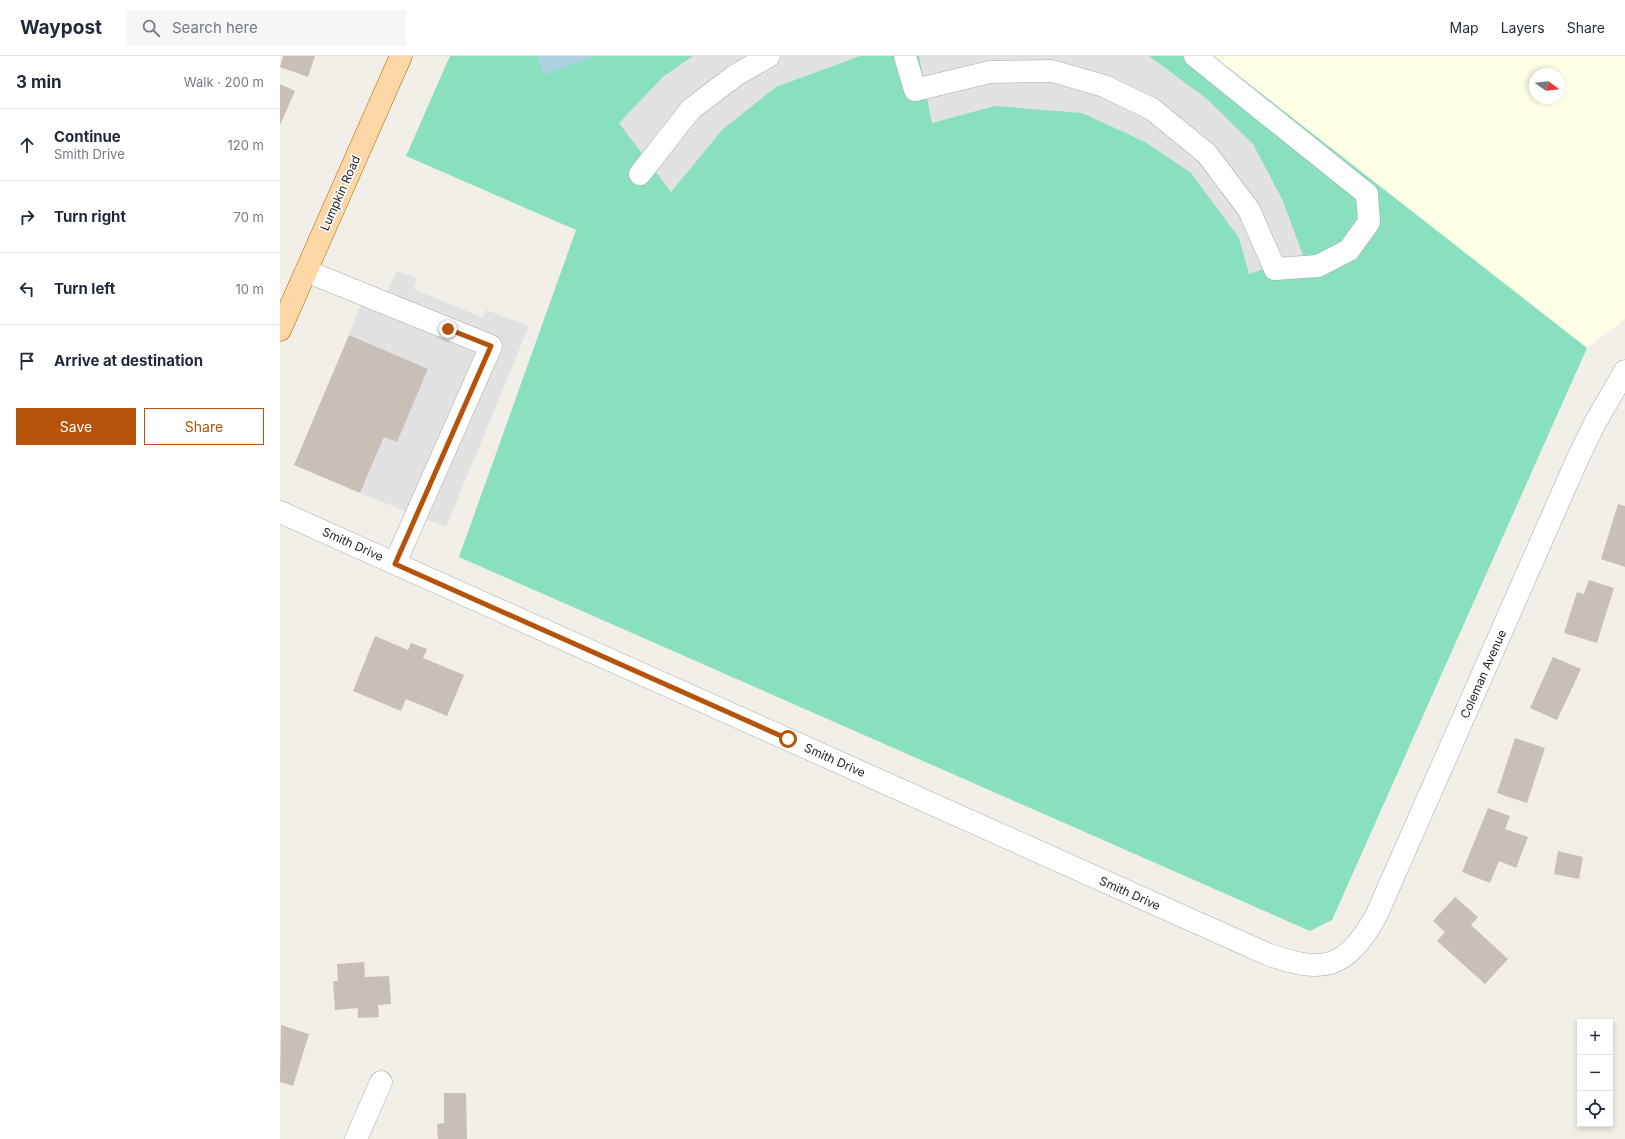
<!DOCTYPE html>
<meta charset="utf-8">
<style>
body{margin:0;font-family:Inter,sans-serif;background:#f6f6f7;color:#1f2937}
.controls{position:absolute;right:12px;bottom:12px;display:grid;overflow:hidden;border-radius:0px;box-shadow:0 2px 6px #0003}
.controls button{width:36px;height:36px;display:grid;place-items:center;padding:0;border:0;border-bottom:1px solid #e0e1e3;background:#fff;color:#1f2937;font:20px sans-serif}
.compass{position:absolute;left:1249px;top:12px;width:36px;height:36px;border-radius:50%;background:#fff;box-shadow:0 2px 6px #0003;rotate:105deg}
.stop{position:absolute;width:12px;height:12px;margin:-9px;border:3px solid #b45309;border-radius:50%;background:#fff}
.stop.end{background:#b45309;border-color:#fff;box-shadow:0 1px 4px #0008}
.list{margin:0;padding:0;list-style:none}
h2{display:flex;justify-content:space-between;align-items:center;height:52px;margin:0;padding:0 16px;font-size:17px}
h2 small{font-size:13px;font-weight:400;color:#747a83}
.list li{display:grid;grid-template-columns:26px 1fr auto;gap:12px;align-items:center;box-sizing:border-box;height:72px;padding:0 16px;border-top:1px solid #e0e1e3}
.list b{display:block;font-size:15px;white-space:nowrap}
.list p{margin:0;font-size:13px;white-space:nowrap;color:#747a83}
.list em{font-size:13px;font-style:normal;color:#747a83}
.actions{display:flex;gap:8px;padding:12px 16px}
.actions a{flex:1;padding:9px 0;border:1px solid #b45309;border-radius:0px;text-align:center;font-size:14px;color:#b45309}
.actions .main{background:#b45309;color:#fff}
.icon{flex:none;width:22px;height:22px;fill:none;stroke:currentColor;stroke-width:2;stroke-linecap:round;stroke-linejoin:round}
.map{position:relative;flex:none;width:1345px;height:1083px;overflow:hidden}
header{display:flex;align-items:center;gap:24px;box-sizing:border-box;height:56px;padding:0 20px;background:#fff;border-bottom:1px solid #e0e1e3}
header strong{font-size:19px}
nav{display:flex;gap:22px;margin-inline-start:auto;font-size:14px}
.search{width:280px;height:36px;background:#f6f6f7;display:flex;align-items:center;gap:10px;box-sizing:border-box;padding:0 14px;border-radius:0px;color:#747a83;font-size:15px}
main{display:flex}
aside{flex:1;background:#fff}
.map>svg:first-child{display:block}
</style>
<header>
<strong>Waypost</strong>
<div class="search"><svg class="icon" aria-label="search" viewBox="0 0 24 24"><circle cx="10" cy="10" r="6"/><path d="M15 15l6 6"/></svg>Search here</div>
<nav><a>Map</a><a>Layers</a><a>Share</a></nav>
</header>
<main>
<aside>
<h2>3 min<small>Walk · 200 m</small></h2>
<ul class="list">
<li><svg class="icon" aria-label="ahead" viewBox="0 0 24 24"><path d="M12 20V5M6 11l6-6 6 6"/></svg><div><b>Continue</b><p>Smith Drive</p></div><em>120 m</em></li>
<li><svg class="icon" aria-label="right" viewBox="0 0 24 24"><path d="M7 20v-9h11M14 6l5 5-5 5"/></svg><div><b>Turn right</b></div><em>70 m</em></li>
<li><svg class="icon" aria-label="left" viewBox="0 0 24 24"><path d="M17 20v-9H6M10 6l-5 5 5 5"/></svg><div><b>Turn left</b></div><em>10 m</em></li>
<li><svg class="icon" aria-label="arrive" viewBox="0 0 24 24"><path d="M6 21V4h12l-3 4 3 4H6"/></svg><div><b>Arrive at destination</b></div></li>
</ul>
<div class="actions"><a class="main">Save</a><a>Share</a></div>
</aside>
<div class="map">
<svg width="1345" height="1083" viewBox="0 0 1345 1083">
<rect width="100%" height="100%" fill="#f2efe9"/>
<path fill="#ffffe5" fill-rule="evenodd" d="M934,0H1345V263L1307,292ZM1255,18H1279V42H1255Z"/>
<polygon fill="#88e0be" points="170,0 933,0 1307,292 1052,864 1030,875 179,501 296,174 126,100"/>
<g fill="#e2e2e2">
<polygon points="413,0 580,0 496,31 443,73 391,136 339,67 384,20"/>
<polygon points="639,0 869,0 927,43 973,88 1002,143 1023,199 969,218 959,182 911,117 865,86 802,57 715,50 652,67"/>
<polygon points="117,215 137,222 134,233 203,262 206,254 249,270 166,471 80,437 104,381 117,386 148,313 69,279 87,232 105,239"/>
</g>
<polygon fill="#aad3df" points="257,0 315,0 264,19"/>
<g fill="#c7bfb8">
<polygon points="3,0 35,0 28,21 0,11"/>
<polygon points="0,28 15,35 0,69"/>
<polygon points="69,279 148,313 117,386 104,381 80,437 14,409"/>
<polygon points="1338,448 1345,450 1345,511 1321,503"/>
<polygon points="1309,524 1334,532 1317,587 1284,577 1297,536 1304,538"/>
<polygon points="95,580 128,594 131,587 147,593 143,602 184,619 167,660 126,643 121,655 73,635"/>
<polygon points="1273,601 1301,613 1277,664 1250,652"/>
<polygon points="1235,682 1265,692 1247,747 1217,737"/>
<polygon points="1208,752 1230,760 1225,773 1248,781 1236,812 1219,805 1210,827 1182,816"/>
<polygon points="1278,795 1303,801 1299,823 1274,818"/>
<polygon points="1175,841 1198,861 1191,869 1228,903 1205,928 1157,885 1165,876 1153,865"/>
<polygon points="84,906 85,921 109,920 111,948 98,949 99,961 78,962 78,952 55,954 53,925 58,925 57,908"/>
<polygon points="1,969 29,978 13,1030 0,1026"/>
<polygon points="164,1037 186,1037 187,1083 158,1083 157,1068 164,1067"/>
</g>
<g fill="none" stroke-linecap="round" stroke-linejoin="round">
<defs>
<g id="minor">
<polyline points="625,0 635,34 710,16 772,15 824,30 872,53 927,98 969,154 995,213 1038,210 1069,194 1089,166 1087,138 915,0"/>
<polyline points="360,118 411,53 456,19 489,0"/>
<polyline points="26,215 211,290 115,507"/>
<path d="M0,456L987,898C1044,918 1065,914 1096,860L1297,404L1315,367L1345,315"/>
<polyline points="76,1083 101,1026"/>
</g>
<polyline id="major" points="0,274 121,0"/>
</defs>
<use href="#minor" stroke="#a9a9a9" stroke-width="23"/>
<use href="#major" stroke="#a06b00" stroke-width="23"/>
<use href="#minor" stroke="#fff" stroke-width="22"/>
<use href="#major" stroke="#fcd6a4" stroke-width="22"/>
</g>
<g fill="none" stroke-linecap="round" stroke-linejoin="round">
<polyline stroke="#b45309" stroke-width="5" points="168,273 211,290 115,508 508,683"/>
</g>
<g text-anchor="middle" dominant-baseline="central" stroke-width="3.5" stroke-linejoin="round" paint-order="stroke">
<g font-size="12" fill="#222" stroke="#fff">
<text transform="translate(60 137) rotate(-66)">Lumpkin Road</text>
<text transform="translate(73 488) rotate(24)">Smith Drive</text>
<text transform="translate(1203 618) rotate(-66)">Coleman Avenue</text>
<text transform="translate(555 704) rotate(24)">Smith Drive</text>
<text transform="translate(850 837) rotate(24)">Smith Drive</text>
</g>
</g>
</svg>
<div class="controls">
<button>+</button>
<button>−</button>
<button><svg class="icon" aria-label="locate" viewBox="0 0 24 24"><circle cx="12" cy="12" r="6"/><path d="M12 2v4M12 18v4M2 12h4M18 12h4"/></svg></button>
</div>
<svg class="compass" viewBox="-18 -18 36 36"><path d="M0-13l5 13h-10z" fill="#e53935"/><path d="M0 13l5-13h-10z" fill="#747a83"/></svg>
<div class="stop" style="left:508px;top:683px"></div>
<div class="stop end" style="left:168px;top:273px"></div>
</div>
</main>
